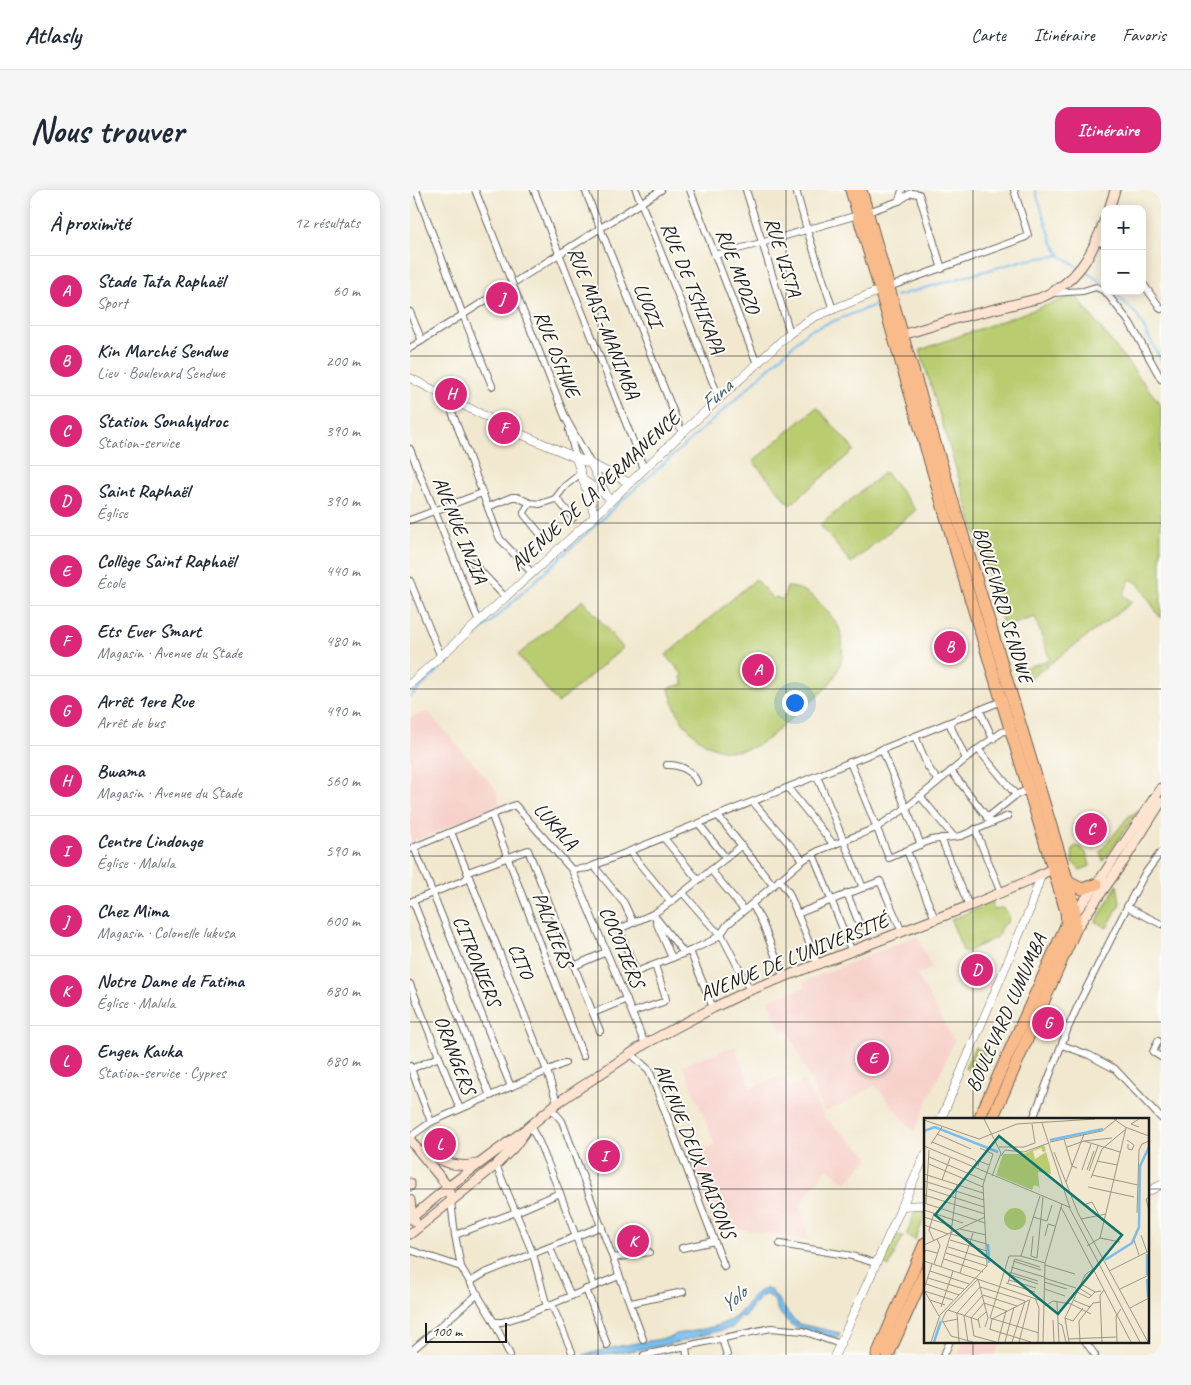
<!DOCTYPE html>
<html lang="fr">
<meta charset="utf-8">
<style>
body{margin:0;font-family:Caveat,sans-serif;background:#f6f6f7;color:#1f2937}
.controls{position:absolute;right:15px;top:15px;display:grid;overflow:hidden;border-radius:10px;box-shadow:0 2px 12px #0003}
.controls button{width:45px;height:45px;display:grid;place-items:center;padding:0;border:0;border-bottom:1px solid #e0e1e3;background:#fff;color:#1f2937;font:25px sans-serif}
.scale{position:absolute;left:15px;bottom:12px;width:82px;box-sizing:border-box;padding-left:5px;border:2px solid #1c1c1c;border-top:0;font-size:14px;line-height:18px;white-space:nowrap;color:#1c1c1c;-webkit-text-stroke:4px #fdfcf7;paint-order:stroke}
.you{position:absolute;left:384px;top:512px;width:18px;height:18px;margin:-12px;border:4px solid #fff;border-radius:50%;background:#1a73e8;box-shadow:0 0 0 8px #1a73e833}
.badge{display:grid;place-items:center;width:32px;height:32px;border-radius:50%;background:#db2777;color:#fff;font-size:16px;font-weight:700}
.pin{position:absolute;translate:-50% -50%;border:2px solid #fff;box-shadow:0 1px 5px #0006}
.list{margin:0;padding:0;list-style:none}
h2{display:flex;justify-content:space-between;align-items:center;height:65px;margin:0;padding:0 20px;font-size:21px}
h2 small{font-size:16px;font-weight:400;color:#747a83}
.list li{display:grid;grid-template-columns:32px 1fr auto;gap:15px;align-items:center;box-sizing:border-box;height:70px;padding:0 20px;border-top:1px solid #e0e1e3}
.list b{display:block;font-size:19px;white-space:nowrap}
.list p{margin:0;font-size:16px;white-space:nowrap;color:#747a83}
.list em{font-size:16px;font-style:normal;color:#747a83}
.map{position:relative;flex:none;width:751px;height:1165px;overflow:hidden;border-radius:15px}
header{display:flex;align-items:center;gap:30px;box-sizing:border-box;height:70px;padding:0 25px;background:#fff;border-bottom:1px solid #e0e1e3}
header strong{font-size:24px}
nav{display:flex;gap:28px;margin-inline-start:auto;font-size:18px}
.intro{display:flex;align-items:center;justify-content:space-between;box-sizing:border-box;height:120px;padding:0 30px}
h1{margin:0;font-size:35px}
.button{padding:12px 22px;border-radius:15px;background:#db2777;color:#fff;font-size:18px;font-weight:700}
main{display:flex;gap:30px;padding:0 30px}
aside{flex:1;background:#fff;border-radius:15px;box-shadow:0 2px 12px #0003}
.map>svg:first-child{display:block}
</style>
<header>
<strong>Atlasly</strong>
<nav><a>Carte</a><a>Itinéraire</a><a>Favoris</a></nav>
</header>
<div class="intro"><h1>Nous trouver</h1><a class="button">Itinéraire</a></div>
<main>
<aside>
<h2>À proximité<small>12 résultats</small></h2>
<ul class="list">
<li><span class="badge">A</span><div><b>Stade Tata Raphaël</b><p>Sport</p></div><em>60 m</em></li>
<li><span class="badge">B</span><div><b>Kin Marché Sendwe</b><p>Lieu · Boulevard Sendwe</p></div><em>200 m</em></li>
<li><span class="badge">C</span><div><b>Station Sonahydroc</b><p>Station-service</p></div><em>390 m</em></li>
<li><span class="badge">D</span><div><b>Saint Raphaël</b><p>Église</p></div><em>390 m</em></li>
<li><span class="badge">E</span><div><b>Collège Saint Raphaël</b><p>École</p></div><em>440 m</em></li>
<li><span class="badge">F</span><div><b>Ets Ever Smart</b><p>Magasin · Avenue du Stade</p></div><em>480 m</em></li>
<li><span class="badge">G</span><div><b>Arrêt 1ere Rue</b><p>Arrêt de bus</p></div><em>490 m</em></li>
<li><span class="badge">H</span><div><b>Bwama</b><p>Magasin · Avenue du Stade</p></div><em>560 m</em></li>
<li><span class="badge">I</span><div><b>Centre Lindonge</b><p>Église · Malula</p></div><em>590 m</em></li>
<li><span class="badge">J</span><div><b>Chez Mima</b><p>Magasin · Colonelle lukusa</p></div><em>600 m</em></li>
<li><span class="badge">K</span><div><b>Notre Dame de Fatima</b><p>Église · Malula</p></div><em>680 m</em></li>
<li><span class="badge">L</span><div><b>Engen Kauka</b><p>Station-service · Cypres</p></div><em>680 m</em></li>
</ul>
</aside>
<div class="map">
<svg width="751" height="1165" viewBox="0 0 751 1165">
<rect width="100%" height="100%" fill="#fdfcf7"/>
<filter id="ink" filterUnits="userSpaceOnUse"><feTurbulence type="fractalNoise" baseFrequency=".02" numOctaves="2"/><feDisplacementMap in="SourceGraphic" scale="10" xChannelSelector="R" yChannelSelector="G"/><feConvolveMatrix kernelMatrix="1 2 1 2 8 2 1 2 1" color-interpolation-filters="sRGB"/></filter>
<filter id="wash" filterUnits="userSpaceOnUse"><feTurbulence type="fractalNoise" baseFrequency=".0096" numOctaves="4" result="noise"/><feDisplacementMap in="SourceGraphic" scale="20" xChannelSelector="R" yChannelSelector="G"/><feGaussianBlur stdDeviation="1.12" result="paint"/><feColorMatrix in="noise" values="0 0 0 0 0 0 0 0 0 0 0 0 0 0 0 0 0 1.4 0 .05"/><feComposite in="paint" operator="in"/></filter>
<g filter="url(#wash)">
<rect width="100%" height="100%" fill="#f1e8cf"/>
<g fill="#f7d0ca">
<polygon points="18,522 87,600 90,615 0,653 0,528"/>
<polygon points="507,746 522,778 507,785 544,851 504,942 465,895 432,915 414,922 378,839 371,842 358,810 395,797 393,792"/>
<polygon points="325,856 341,898 372,885 379,897 393,891 414,927 460,967 436,993 417,978 390,1014 399,1050 303,1035 277,967 305,955 273,875"/>
<polygon points="553,1151 592,1151 585,1165 548,1165"/>
</g>
<g fill="#b9cc70" stroke="#6a7446">
<polygon points="665,105 751,215 751,429 728,393 720,389 713,405 722,412 617,491 611,479 640,470 625,427 594,437 510,160"/>
<polygon points="407,217 444,260 380,315 343,271"/>
<polygon points="475,282 506,320 441,373 410,335"/>
<path d="M346,389L363,409L366,407L373,410L377,397C393,397 408,409 418,422C421,427 427,432 429,438C433,447 434,465 430,475C423,496 404,509 387,523C376,532 362,548 349,554C305,577 267,539 259,498L274,494L271,487L273,485L256,465Z"/>
<polygon points="173,410 213,458 148,513 108,465"/>
<polygon points="730,619 693,671 690,662 718,627"/>
<path d="M666,656C676,658 678,667 680,676L670,680L662,672L663,658Z"/>
<polygon points="707,695 710,713 697,738 686,732"/>
<polygon points="581,712 584,720 593,718 597,721 599,727 598,732 591,737 587,747 554,763 541,730"/>
<polygon points="565,857 575,862 568,884 555,878"/>
<polygon points="510,1019 515,1021 515,1027 505,1050 496,1045 505,1022"/>
<polygon points="483,1045 493,1046 479,1077 470,1072"/>
</g>
<path fill="#77beef" stroke="#4a6d86" d="M357,1098L360,1099L381,1127L389,1134L430,1143L428,1148L386,1138L378,1131H377L368,1121L364,1110L357,1104C346,1107 342,1119 334,1127L331,1126L322,1138C298,1142 275,1152 250,1156C225,1160 199,1165 173,1165L210,1156L262,1147L266,1144C285,1141 305,1138 321,1130C328,1126 334,1118 339,1112C340,1105 350,1101 357,1098Z"/>
<g fill="none" stroke-linecap="round" stroke-linejoin="round">
<g stroke="#77beef" stroke-width="2">
<polyline points="625,0 642,51 650,65"/>
<polyline points="672,79 695,95"/>
<polyline points="703,101 727,125 751,170"/>
<polyline points="486,106 611,71 650,65 668,77"/>
<polyline points="0,507 207,315 323,212 398,141 468,114"/>
<polyline points="482,1163 488,1165"/>
</g>
</g>
</g>
<g filter="url(#ink)">
<g fill="none" stroke-linecap="round" stroke-linejoin="round">
<defs>
<g id="minor">
<polyline points="6,0 53,125 82,196"/>
<polyline points="124,0 234,279"/>
<polyline points="175,0 272,243"/>
<polyline points="226,0 309,208"/>
<polyline points="280,0 347,174"/>
<polyline points="336,0 380,143"/>
<polyline points="386,0 397,40 423,120"/>
<polyline points="489,11 492,0"/>
<polyline points="458,22 489,11 501,3 509,4 532,79"/>
<polyline points="687,50 695,55"/>
<polyline points="305,65 351,53 448,25"/>
<polyline points="732,92 751,119"/>
<polyline points="479,97 616,47 618,45 604,0"/>
<polyline points="695,101 720,133 751,189"/>
<polyline points="643,103 673,101 686,97 695,101"/>
<polyline points="0,122 12,151"/>
<polyline points="0,158 251,0"/>
<polyline points="36,206 87,342 90,349 121,382"/>
<polyline points="156,229 181,274"/>
<polyline points="159,240 166,268"/>
<polyline points="0,259 69,432"/>
<polyline points="145,309 155,296 171,283"/>
<polyline points="120,313 114,322 114,324 136,351"/>
<polyline points="78,317 102,307 107,307 120,313 130,314 145,309 148,310 163,328"/>
<polyline points="0,330 72,303"/>
<polyline points="62,372 95,407"/>
<polyline points="0,391 31,467"/>
<polyline points="569,519 583,549"/>
<polyline points="539,533 556,569"/>
<polyline points="505,546 518,577 528,591"/>
<polyline points="472,559 511,655"/>
<polyline points="568,559 606,605"/>
<polyline points="440,572 479,668 521,650 551,646 598,626"/>
<path d="M257,575C268,574 282,580 287,592"/>
<polyline points="541,581 581,632"/>
<polyline points="407,586 453,698"/>
<polyline points="378,598 424,655"/>
<polyline points="510,606 544,647"/>
<polyline points="343,612 393,670"/>
<polyline points="82,626 173,866"/>
<polyline points="308,626 363,695"/>
<polyline points="577,628 606,605 619,599"/>
<polyline points="289,634 316,668"/>
<polyline points="565,639 591,703"/>
<polyline points="41,642 137,881 147,913"/>
<polyline points="254,648 288,690"/>
<polyline points="531,648 559,716"/>
<polyline points="331,656 261,712 243,724 209,739 226,782 280,761 303,750 311,744 317,735 393,670 410,660 466,638 496,618 568,559 592,542 601,539"/>
<polyline points="4,657 101,897"/>
<polyline points="0,659 105,615 162,680 235,854"/>
<polyline points="497,661 525,729"/>
<polyline points="220,662 261,712"/>
<polyline points="403,664 442,762"/>
<polyline points="184,676 214,713 223,732"/>
<polyline points="162,680 178,678 592,511"/>
<polyline points="301,680 334,720"/>
<polyline points="369,690 379,703 408,775"/>
<polyline points="273,703 304,739 311,744 340,800"/>
<polyline points="437,703 450,736"/>
<polyline points="3,711 80,906"/>
<polyline points="0,712 55,690 58,686 58,682 118,660 190,841"/>
<polyline points="342,714 352,732 374,788"/>
<polyline points="717,717 751,734"/>
<polyline points="243,724 274,763"/>
<polyline points="387,724 470,691 492,742"/>
<polyline points="246,732 262,768"/>
<polyline points="280,761 303,818"/>
<polyline points="164,776 196,762"/>
<polyline points="0,794 50,919"/>
<polyline points="223,822 253,812 256,809 245,775"/>
<polyline points="183,823 217,809"/>
<polyline points="748,851 743,862 751,867"/>
<polyline points="652,855 679,865 705,879 751,928"/>
<polyline points="220,863 239,880 314,1076"/>
<polyline points="0,876 21,932"/>
<polyline points="1,879 29,867"/>
<polyline points="141,918 152,931 233,1149"/>
<polyline points="623,929 658,838 671,809 717,717 734,685 751,662"/>
<polyline points="120,936 129,952 150,1003 184,1096"/>
<polyline points="0,947 21,932 155,873"/>
<polyline points="86,975 123,1064 137,1117"/>
<polyline points="41,1011 45,1045 51,1077"/>
<polyline points="45,1045 106,1022 150,1003"/>
<polyline points="370,1054 442,1066 465,1073"/>
<polyline points="140,1058 161,1106"/>
<polyline points="272,1058 304,1051"/>
<polyline points="0,1060 51,1077 84,1132 100,1165"/>
<polyline points="203,1068 239,1062"/>
<polyline points="60,1092 75,1083 192,1036"/>
<polyline points="176,1099 197,1155"/>
<polyline points="221,1113 273,1102"/>
<polyline points="142,1115 162,1162"/>
<polyline points="84,1132 92,1132 118,1124 209,1086"/>
<polyline points="312,1149 317,1165"/>
<polyline points="675,1151 685,1165"/>
<polyline points="276,1157 277,1165"/>
<polyline points="0,1162 68,1104"/>
<polyline points="234,1165 361,1138 393,1141 430,1154"/>
<polyline points="534,1165 540,1151"/>
</g>
<g id="tertiary">
<polyline points="0,188 108,243 181,274 220,293"/>
<polyline points="166,268 185,326"/>
<polyline points="181,274 197,306"/>
<polyline points="173,290 196,305"/>
<polyline points="0,494 185,326 272,243 380,143 404,127 473,99"/>
<polyline points="531,929 620,719 631,685"/>
<polyline points="737,1002 751,995"/>
<polyline points="491,1016 515,1015"/>
<polyline points="425,1165 515,965"/>
</g>
<g id="secondary">
<polyline points="699,19 705,0"/>
<path d="M489,146L548,128L630,108C667,93 682,65 695,29"/>
<polyline points="663,725 687,694 751,598"/>
<polyline points="665,740 713,672 751,612"/>
<polyline points="0,950 38,997 41,1011"/>
<path d="M11,961C31,970 45,979 67,974"/>
<polyline points="0,993 0,996"/>
<polyline points="0,1010 2,1027 5,1031"/>
<polyline points="0,1029 38,997 120,936 147,913 235,854 303,818 340,800 559,716 616,692 648,676"/>
<polyline points="0,1044 86,975 104,957 115,942"/>
</g>
<g id="trunk">
<polyline points="441,0 550,375 656,721 657,732 654,740 569,929"/>
<polyline points="451,0 496,157 658,692 665,722 665,740 582,929"/>
<polyline points="658,692 672,699 687,694"/>
<polyline points="467,1165 515,1053"/>
<polyline points="478,1165 515,1082"/>
</g>
</defs>
<use href="#minor" stroke="#67635b" stroke-width="8"/>
<use href="#tertiary" stroke="#67635b" stroke-width="9"/>
<use href="#secondary" stroke="#67635b" stroke-width="11"/>
<use href="#trunk" stroke="#67635b" stroke-width="13"/>
<use href="#minor" stroke="#fff" stroke-width="6"/>
<use href="#tertiary" stroke="#fff" stroke-width="8"/>
<use href="#secondary" stroke="#fde4d1" stroke-width="9"/>
<use href="#trunk" stroke="#fabb8b" stroke-width="11"/>
<defs>
<polyline id="minor-bridge" points="65,0 156,229"/>
</defs>
<use href="#minor-bridge" stroke="#67635b" stroke-width="8" stroke-linecap="butt"/>
<use href="#minor-bridge" stroke="#fff" stroke-width="6"/>
</g>
</g>
<path fill="none" stroke="#1c1c1c" stroke-width="1" stroke-opacity="0.55" d="M188,0V1165M376,0V1165M563,0V929M0,166H751M0,333H751M0,499H751M0,666H751M0,832H751M0,999H515M737,999H751M563,1151V1165"/>
<g text-anchor="middle" dominant-baseline="central" stroke-width="4" stroke-linejoin="round" paint-order="stroke">
<g font-size="20" fill="#1c1c1c" stroke="#fdfcf7">
<text transform="translate(373 67) rotate(73)">RUE VISTA</text>
<text transform="translate(328 81) rotate(69)">RUE MPOZO</text>
<text transform="translate(283 98) rotate(68)">RUE DE TSHIKAPA</text>
<text transform="translate(238 115) rotate(68)">LUOZI</text>
<text transform="translate(194 133) rotate(68)">RUE MASI-MANIMBA</text>
<text transform="translate(147 164) rotate(68)">RUE OSHWE</text>
<text transform="translate(185 301) rotate(-43)">AVENUE DE LA PERMANENCE</text>
<text transform="translate(50 340) rotate(68)">AVENUE INZIA</text>
<text transform="translate(593 415) rotate(73)">BOULEVARD SENDWE</text>
<text transform="translate(146 636) rotate(48)">LUKALA</text>
<text transform="translate(143 740) rotate(69)">PALMIERS</text>
<text transform="translate(212 757) rotate(67)">COCOTIERS</text>
<text transform="translate(384 767) rotate(-22)">AVENUE DE L’UNIVERSITÉ</text>
<text transform="translate(67 771) rotate(68)">CITRONIERS</text>
<text transform="translate(111 771) rotate(68)">CITO</text>
<text transform="translate(596 823) rotate(-66)">BOULEVARD LUMUMBA</text>
<text transform="translate(45 865) rotate(69)">ORANGERS</text>
<text transform="translate(285 961) rotate(68)">AVENUE DEUX MAISONS</text>
</g>
<g font-size="21" font-style="italic" fill="#405d70" stroke="#fdfcf7">
<text transform="translate(306 205) rotate(-43)">Funa</text>
<text transform="translate(323 1109) rotate(-41)">Yolo</text>
</g>
</g>
<g transform="translate(514 928)">
<rect width="225" height="225" fill="#f1e8cf"/>
<path d="M120,27L122,33L119,34L117,30L109,33L111,41L122,34L126,48L127,56L114,54L116,74L115,69L110,67L108,72L72,57L79,36H99ZM80 101a11 11 0 1 1 22 0a11 11 0 1 1-22 0Z" fill="#b9cc70"/>
<path fill="none" stroke="#77beef" stroke-width="2.5" d="M0,13L11,9L74,34M126,22L179,11M64,126L65,145M181,142L208,125L215,109L216,48L225,29M223,157V136M223,161L224,179M10,224L17,203"/>
<path fill="none" stroke="#9c9687" stroke-width="1" d="M60,1L77,35L68,58M190,1L201,9L225,18M215,1L207,6L215,9M0,2L55,21L93,6L171,1M118,5L146,90M13,16L47,31M140,21L148,48L153,50M203,22L210,27L208,32L204,31V26M160,23L188,20M8,24L51,42L54,46M126,24L178,13L193,1M7,26L18,9M0,28L145,89L216,224M75,29H100L111,25L108,6M143,29L160,23L196,34M130,34L154,95L224,224M77,38L81,32L100,34L125,25M5,39L60,62M173,43L193,47M5,46L59,69M54,48L55,43L65,47M158,52L167,26M163,52L170,33M165,53L174,28M0,56L59,75M168,57L214,67M167,60L178,31L202,11M18,62L26,40M0,63L60,82M142,64L160,16M164,69L210,79M4,71L60,89M0,77L61,96M225,79L222,81L225,93M0,85L61,105M2,85L5,32M162,86L168,84L175,97M137,89L207,224M0,92L39,105M10,95L5,112L10,123M213,95L215,32L218,26L225,23M0,99L28,108M109,99L123,103L128,87M157,101L182,96M0,107L24,116M36,111L62,117M27,116L63,126M217,117L223,134M109,118L107,138L113,140L119,79M121,118L124,106L131,108M176,120L196,124M26,122L63,133M210,122L215,137M0,127L61,99M163,128L176,120L202,10M24,129L63,141M0,135L2,132L13,135M22,135L63,148M97,138L116,78M20,141L59,154M0,143L121,184M89,143L117,152M10,146L16,128L13,121M121,147L151,156M17,149L27,115L33,67M87,149L120,159M6,153L45,166M185,153L225,133M85,154L114,163M36,155L49,115M87,157L114,166M4,160L40,171M120,160L152,170M54,161L64,200L61,209M85,162L112,170M120,164L143,171M82,165L111,174M84,165L91,141L116,149M2,166L35,177M157,166L171,174L177,173M1,168L8,146M155,170L168,178M121,171L141,178M196,171L225,157M0,172L15,198M0,173L29,182M153,174L165,180L171,174M111,180L115,190L114,224M6,182L21,187M149,182L166,189M133,184L135,224M121,188L129,183L147,186L167,196M17,189L29,153M206,190L225,180M24,192L54,202M47,200L60,185L83,193M47,200L50,218L72,224M66,200L85,138H97L121,145M66,200L115,215M141,200L149,203L159,190M129,202L130,224M19,204L34,201M134,205L138,207L142,224M56,210L54,201L62,194M65,211L107,224M66,211L68,201L105,182M144,221L192,219M7,224L16,197L63,148L59,67L69,36L56,30M35,224L33,195L56,169L101,183L88,224M44,224L40,198L59,177L93,188M49,224L27,218L18,202L22,194L54,161M74,224L82,193M81,224L90,189M95,224L106,181M119,224L121,145L138,86M145,224L141,200L161,157L170,150M156,224L155,203L169,185L177,184M178,224L176,177L180,172M193,224L192,198L197,191"/>
<path fill="#0f766e" fill-opacity="0.15" stroke="#0f766e" stroke-width="2.5" d="M75,18L198,117L134,196L11,97Z"/>
<rect width="225" height="225" fill="none" stroke="#1c1c1c" stroke-width="2.5"/>
</g>
</svg>
<div class="controls">
<button>+</button>
<button>−</button>
</div>
<div class="scale">100 m</div>
<div class="you"></div>
<div class="pin badge" style="left:348px;top:480px">A</div>
<div class="pin badge" style="left:540px;top:457px">B</div>
<div class="pin badge" style="left:681px;top:639px">C</div>
<div class="pin badge" style="left:567px;top:780px">D</div>
<div class="pin badge" style="left:463px;top:868px">E</div>
<div class="pin badge" style="left:94px;top:238px">F</div>
<div class="pin badge" style="left:638px;top:833px">G</div>
<div class="pin badge" style="left:41px;top:204px">H</div>
<div class="pin badge" style="left:194px;top:966px">I</div>
<div class="pin badge" style="left:92px;top:108px">J</div>
<div class="pin badge" style="left:223px;top:1051px">K</div>
<div class="pin badge" style="left:30px;top:954px">L</div>
</div>
</main>
